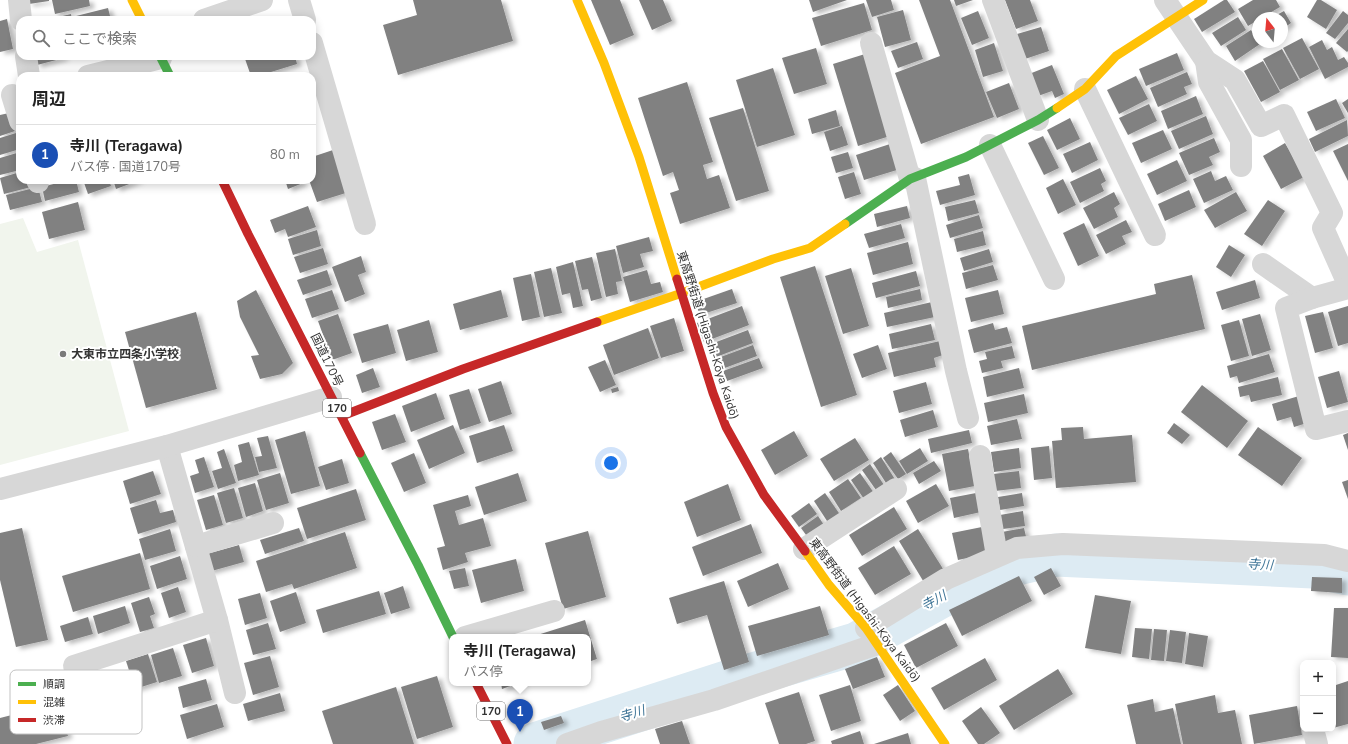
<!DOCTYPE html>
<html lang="ja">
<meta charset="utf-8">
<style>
body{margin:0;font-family:"Nunito Sans","Noto Sans JP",sans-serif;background:#f2f2f2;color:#222}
.controls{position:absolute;right:12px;bottom:12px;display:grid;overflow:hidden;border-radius:8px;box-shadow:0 2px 10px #0003}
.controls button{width:36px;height:36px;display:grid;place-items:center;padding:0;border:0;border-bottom:1px solid #e0e0e0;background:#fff;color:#222;font:20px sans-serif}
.compass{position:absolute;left:1252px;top:12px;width:36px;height:36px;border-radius:50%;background:#fff;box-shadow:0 2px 10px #0003;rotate:344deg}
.you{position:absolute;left:611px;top:463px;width:14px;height:14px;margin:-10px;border:3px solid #fff;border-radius:50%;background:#1a73e8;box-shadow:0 0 0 6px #1a73e833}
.badge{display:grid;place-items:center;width:26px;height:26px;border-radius:50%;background:#2563eb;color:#fff;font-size:13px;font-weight:700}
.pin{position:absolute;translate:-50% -33px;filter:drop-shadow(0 1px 2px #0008)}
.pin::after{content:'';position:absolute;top:21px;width:14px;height:12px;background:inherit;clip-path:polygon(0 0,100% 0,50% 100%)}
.popup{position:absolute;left:449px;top:634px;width:142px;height:52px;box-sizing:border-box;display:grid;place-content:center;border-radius:8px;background:#fff;filter:drop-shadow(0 1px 3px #0005);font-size:13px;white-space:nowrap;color:#767676}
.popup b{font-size:15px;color:#222}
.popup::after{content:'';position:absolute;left:50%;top:100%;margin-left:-8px;border:8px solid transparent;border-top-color:#fff}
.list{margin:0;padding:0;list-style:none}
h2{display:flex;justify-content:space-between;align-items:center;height:52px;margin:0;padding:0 16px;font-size:17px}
h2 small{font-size:13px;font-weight:400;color:#767676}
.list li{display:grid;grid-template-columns:26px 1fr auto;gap:12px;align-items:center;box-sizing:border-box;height:60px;padding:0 16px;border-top:1px solid #e0e0e0}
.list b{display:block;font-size:15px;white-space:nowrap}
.list p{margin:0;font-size:13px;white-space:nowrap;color:#767676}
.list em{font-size:13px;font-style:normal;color:#767676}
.icon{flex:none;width:22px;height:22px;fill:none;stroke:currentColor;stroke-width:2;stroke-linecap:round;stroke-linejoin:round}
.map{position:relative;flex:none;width:1348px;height:744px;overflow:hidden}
.search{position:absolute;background:#fff;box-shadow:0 2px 10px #0003;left:16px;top:16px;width:300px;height:44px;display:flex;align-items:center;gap:10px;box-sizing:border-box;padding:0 14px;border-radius:12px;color:#767676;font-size:15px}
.panel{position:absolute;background:#fff;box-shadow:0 2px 10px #0003;left:16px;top:72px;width:300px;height:112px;border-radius:12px}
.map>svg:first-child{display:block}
</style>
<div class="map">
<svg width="1348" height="744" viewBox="0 0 1348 744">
<defs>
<filter id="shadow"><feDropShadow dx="4.5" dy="2.5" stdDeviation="2" flood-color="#0004"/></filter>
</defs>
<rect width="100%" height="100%" fill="#fff"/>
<polygon fill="#f1f5ed" points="23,218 37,252 78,240 129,431 0,465 0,224"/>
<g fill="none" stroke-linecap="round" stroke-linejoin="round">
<polyline stroke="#ddebf3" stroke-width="43" points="535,744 736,679 856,644 987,571 1056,555 1313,567 1348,574"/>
</g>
<g fill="#818181" filter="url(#shadow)">
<polygon points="28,0 49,0 49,1 29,4"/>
<polygon points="52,0 89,0 90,6 55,14"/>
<polygon points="413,0 501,0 513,41 398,75 383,25 417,15"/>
<polygon points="591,0 620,0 634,35 610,45"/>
<polygon points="639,0 663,0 672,21 652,30"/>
<polygon points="809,0 847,0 813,12"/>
<polygon points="866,0 891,0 894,10 872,17"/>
<polygon points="919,0 950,0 994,117 921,144 895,73 940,56"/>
<polygon points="954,0 973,0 956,6"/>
<polygon points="1005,0 1030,0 1038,21 1016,29"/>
<polygon points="1224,0 1227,0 1235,12 1202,32 1194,19"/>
<polygon points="1253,0 1276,0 1280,7 1261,18 1258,18 1258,20 1248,26 1238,9"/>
<polygon points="1317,0 1321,0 1337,10 1326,29 1307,17"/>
<polygon points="864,3 872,30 821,46 812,18"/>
<polygon points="108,8 111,20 77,20 76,16"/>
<polygon points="903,10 911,40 885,47 877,17"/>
<polygon points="978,11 989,38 972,45 961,18"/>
<polygon points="1284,11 1291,23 1282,29 1282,18 1271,18"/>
<polygon points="1343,11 1348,15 1348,23 1335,39 1326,33"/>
<polygon points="71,14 72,20 58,20 58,17"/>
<polygon points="1238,17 1246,30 1221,46 1212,33"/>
<polygon points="7,19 13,49 0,52 0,21"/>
<polygon points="1041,27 1049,51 1025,59 1017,34"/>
<polygon points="1348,29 1348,51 1347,52 1336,43"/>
<polygon points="1251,30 1258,42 1260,44 1235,61 1226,46"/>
<polygon points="1302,38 1319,69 1300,79 1283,48"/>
<polygon points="1322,40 1327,50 1332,47 1338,60 1344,57 1348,63 1348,67 1325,79 1309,47"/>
<polygon points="917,42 923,59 898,68 891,51"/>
<polygon points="994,43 1003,71 983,77 975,50"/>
<polygon points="816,48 827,84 794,94 782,58"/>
<polygon points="1282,49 1299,80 1280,90 1263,59"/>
<polygon points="1177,53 1184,70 1146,86 1139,69"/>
<polygon points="865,54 890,136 858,146 833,64"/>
<polygon points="35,56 64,56 64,58 37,65"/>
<polygon points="244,56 295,56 297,64 271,72 272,76 251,76"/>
<polygon points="1263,61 1280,92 1261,102 1244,71"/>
<polygon points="1052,65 1064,94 1055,98 1052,91 1038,96 1029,74"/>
<polygon points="773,68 795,135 757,147 736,80"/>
<polygon points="1187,72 1192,84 1184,87 1187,94 1158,107 1150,88"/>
<polygon points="1136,76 1148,99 1119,114 1107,90"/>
<polygon points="687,82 713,162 703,165 707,179 719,175 730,208 680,224 670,193 679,190 673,172 663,176 638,98"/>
<polygon points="1009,83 1019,109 997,118 986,92"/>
<polygon points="1196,96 1203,114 1168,129 1161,111"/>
<polygon points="1336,99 1345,118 1316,131 1307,112"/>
<polygon points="1348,99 1348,113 1342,103"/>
<polygon points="1149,104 1157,121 1128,135 1119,118"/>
<polygon points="743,108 769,191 736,201 709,118"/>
<polygon points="836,110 840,126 812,134 808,119"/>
<polygon points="9,113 15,131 0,136 0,115"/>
<polygon points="1206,116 1213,134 1179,149 1171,131"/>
<polygon points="1070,118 1080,139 1057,150 1047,130"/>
<polygon points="1347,120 1348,136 1315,152 1309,139"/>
<polygon points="842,126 848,145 830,151 824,132"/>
<polygon points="1163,130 1172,149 1141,163 1132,143"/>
<polygon points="16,133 20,149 0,155 0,138"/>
<polygon points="1043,136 1059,168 1044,175 1028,143"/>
<polygon points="1214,138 1220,152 1209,157 1213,165 1189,175 1179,153"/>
<polygon points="1090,142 1098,160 1072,173 1063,154"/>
<polygon points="1285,143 1304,177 1281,189 1263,156"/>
<polygon points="890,144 897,170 864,180 856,155"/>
<polygon points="1348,144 1348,181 1333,151"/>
<polygon points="336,149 349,192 317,202 309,180 312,180 312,157"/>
<polygon points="20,152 20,170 0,175 0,158"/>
<polygon points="848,152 853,168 836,173 831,157"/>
<polygon points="1177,160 1187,181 1157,195 1147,174"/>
<polygon points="1100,168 1106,181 1101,184 1104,191 1080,203 1070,182"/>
<polygon points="1211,171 1215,181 1226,176 1233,190 1204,203 1193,179"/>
<polygon points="20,172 20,180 29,180 31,187 4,194 0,178"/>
<polygon points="854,172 861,194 845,199 838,177"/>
<polygon points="969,174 975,195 940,205 936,191 960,185 958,177"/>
<polygon points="1063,179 1076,205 1058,214 1046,188"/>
<polygon points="69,180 76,180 79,192 45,201 42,187"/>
<polygon points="83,180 109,180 111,186 88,194"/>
<polygon points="113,180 140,180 116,189"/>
<polygon points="285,180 302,180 303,183 288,189"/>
<polygon points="38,187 42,202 10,210 6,195"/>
<polygon points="1189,190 1196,207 1165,221 1158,204"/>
<polygon points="1114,192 1120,204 1114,208 1118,217 1094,229 1083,208"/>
<polygon points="1236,192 1247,211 1215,228 1204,210"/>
<polygon points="975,200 979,213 948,221 945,207"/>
<polygon points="1268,200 1285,211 1262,246 1244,234"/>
<polygon points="78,202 85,230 49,239 42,212"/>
<polygon points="308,206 316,227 288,237 285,229 275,233 270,220"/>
<polygon points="907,206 910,218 877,227 874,214"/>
<polygon points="979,215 983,228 950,238 946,225"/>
<polygon points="1126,220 1132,232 1122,236 1126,244 1106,254 1096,235"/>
<polygon points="1084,223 1099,256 1078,266 1063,233"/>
<polygon points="901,224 905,238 869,248 864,234"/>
<polygon points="317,230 321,246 293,255 288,239"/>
<polygon points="983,231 986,245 957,252 954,239"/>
<polygon points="649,237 653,251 640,254 644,267 623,273 616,246"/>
<polygon points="908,242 913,264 873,275 867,253"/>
<polygon points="1229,245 1245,255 1231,277 1216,267"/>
<polygon points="323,248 328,264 300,273 294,257"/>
<polygon points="615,249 622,281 616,282 618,294 606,297 596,253"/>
<polygon points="989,249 993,262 964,271 960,258"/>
<polygon points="361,256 366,272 358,275 365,294 345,302 332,267"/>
<polygon points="592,257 602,298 591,301 588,289 582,290 575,261"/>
<polygon points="573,262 583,306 573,308 570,293 562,295 556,267"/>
<polygon points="993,265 998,280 966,289 962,273"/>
<polygon points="815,266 857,395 821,407 780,277"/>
<polygon points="551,268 562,313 544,317 534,272"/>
<polygon points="851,268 869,326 843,334 825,276"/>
<polygon points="327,270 332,285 303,295 297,280"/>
<polygon points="647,270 651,284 660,282 663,292 630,302 623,277"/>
<polygon points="916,271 920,286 876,298 872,283"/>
<polygon points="531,274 540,317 522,321 513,278"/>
<polygon points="1192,275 1205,329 1032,370 1022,326 1156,294 1154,284"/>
<polygon points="1255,280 1260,298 1222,310 1216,292"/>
<polygon points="732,289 737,303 700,315 695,302"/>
<polygon points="920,289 922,300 888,308 886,297"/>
<polygon points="256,290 293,363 282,374 260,379 251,356 259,355 240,317 237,301"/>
<polygon points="332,290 339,309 312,318 305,299"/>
<polygon points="501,290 508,317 460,330 453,304"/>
<polygon points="998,290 1004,314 971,322 965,298"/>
<polygon points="932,302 935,317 887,327 884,313"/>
<polygon points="742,306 749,325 704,342 697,323"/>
<polygon points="1348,306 1348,343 1338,346 1328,312"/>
<polygon points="196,312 217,389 146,408 125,332"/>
<polygon points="1323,312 1333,348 1315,353 1305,316"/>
<polygon points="338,314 352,353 332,360 318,321"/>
<polygon points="1260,314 1271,350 1252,356 1242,319"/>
<polygon points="674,318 684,351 661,358 650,326"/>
<polygon points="429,320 438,352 406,361 397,330"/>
<polygon points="1239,320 1249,356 1231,361 1221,325"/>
<polygon points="993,323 995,330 1007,327 1012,343 974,353 968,330"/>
<polygon points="388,324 396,353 362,363 353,334"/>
<polygon points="931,324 935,340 892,349 889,334"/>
<polygon points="648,328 659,358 614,375 603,345"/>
<polygon points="748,330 753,343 716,357 711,344"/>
<polygon points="940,341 943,355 934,358 936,367 894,377 888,353"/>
<polygon points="753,345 757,356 722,369 718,358"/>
<polygon points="878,345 887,369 862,378 853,354"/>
<polygon points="1012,346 1015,358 1001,361 1003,368 982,373 979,361 987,359 985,352"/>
<polygon points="1269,354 1275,372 1239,383 1237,376 1230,378 1227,366"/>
<polygon points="759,358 763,368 727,381 723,371"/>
<polygon points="605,360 616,385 600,392 588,367"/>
<polygon points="373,368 380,387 362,393 356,375"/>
<polygon points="1019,368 1024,388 987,397 983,377"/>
<polygon points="1339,371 1348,402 1327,408 1318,377"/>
<polygon points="1278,377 1282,395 1251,402 1249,395 1240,397 1238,387"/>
<polygon points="501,381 512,414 489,422 478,389"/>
<polygon points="926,382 932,404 899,413 893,391"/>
<polygon points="1202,385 1248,421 1227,448 1181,412"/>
<polygon points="618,387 619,391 612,393 611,389"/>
<polygon points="469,389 481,423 460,430 449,395"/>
<polygon points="436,393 445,419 411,432 402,406"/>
<polygon points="1024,394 1028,413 988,422 984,403"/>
<polygon points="1299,396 1307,423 1294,427 1291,417 1277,421 1272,404"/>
<polygon points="933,410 938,427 905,437 900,420"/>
<polygon points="395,414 406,442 382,450 372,422"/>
<polygon points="1017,419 1022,439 991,445 987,426"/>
<polygon points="1174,423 1190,435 1182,444 1167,433"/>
<polygon points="453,425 465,453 429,469 417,440"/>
<polygon points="504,425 513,451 477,463 469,436"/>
<polygon points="1083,427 1084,439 1132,435 1136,482 1056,488 1052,441 1062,440 1061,428"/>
<polygon points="1258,427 1302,458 1282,486 1238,455"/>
<polygon points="969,430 972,443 931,453 928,439"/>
<polygon points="305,431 320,486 291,494 275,440"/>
<polygon points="794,431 808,456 775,475 761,450"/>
<polygon points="1348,433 1348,450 1343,435"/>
<polygon points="268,436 277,468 259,472 255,457 262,456 257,438"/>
<polygon points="855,438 869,460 834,481 820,459"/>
<polygon points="249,442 259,475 238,481 234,465 242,462 238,445"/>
<polygon points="1049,446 1052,478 1034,480 1031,448"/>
<polygon points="920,448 928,461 907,474 899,461"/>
<polygon points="1019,448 1021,468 994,472 991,452"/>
<polygon points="224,449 236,483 218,489 212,471 222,468 217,452"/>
<polygon points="968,449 975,486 949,491 942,454"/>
<polygon points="891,452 906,474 898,479 883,458"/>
<polygon points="414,453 426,483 404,492 391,463"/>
<polygon points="204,457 214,487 195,493 190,476 199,473 195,460"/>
<polygon points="881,457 896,481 888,486 873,463"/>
<polygon points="342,459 349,483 326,490 318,467"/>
<polygon points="934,461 941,471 919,484 913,473"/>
<polygon points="870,464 884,485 876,490 862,470"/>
<polygon points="153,471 161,494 130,504 123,481"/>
<polygon points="1019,471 1021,488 995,491 993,474"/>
<polygon points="280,473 289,503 266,510 257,480"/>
<polygon points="518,473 527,501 484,515 475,487"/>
<polygon points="860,473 874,493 864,499 851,480"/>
<polygon points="848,479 861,498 841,511 829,492"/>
<polygon points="1348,480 1348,499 1342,482"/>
<polygon points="255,483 263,511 246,517 238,488"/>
<polygon points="728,484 741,520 697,537 684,502"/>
<polygon points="936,484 949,506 918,523 906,501"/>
<polygon points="234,488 243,518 226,523 217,493"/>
<polygon points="356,489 366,520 307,539 297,508"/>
<polygon points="825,493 841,516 829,524 814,501"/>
<polygon points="976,493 981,512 954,518 950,498"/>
<polygon points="1022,493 1024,506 1000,510 998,497"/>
<polygon points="214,495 223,525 206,530 197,500"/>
<polygon points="468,495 471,506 455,511 459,525 483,518 491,546 465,553 468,562 443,570 437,548 445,546 433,505"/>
<polygon points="156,500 160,513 173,510 176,522 138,534 130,508"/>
<polygon points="809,503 817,514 799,527 791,516"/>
<polygon points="894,507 907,529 862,556 849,535"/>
<polygon points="1023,511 1025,526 1003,529 1000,515"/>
<polygon points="818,516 826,528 809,539 801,528"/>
<polygon points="751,524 762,553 703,576 692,547"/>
<polygon points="982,527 989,553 958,560 952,533"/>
<polygon points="22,528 48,640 16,647 0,580 0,533"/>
<polygon points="299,528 304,541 265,554 260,540"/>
<polygon points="1024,528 1027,541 1004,545 1002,532"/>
<polygon points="170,529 176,551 145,560 139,539"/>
<polygon points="918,529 945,572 925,584 899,541"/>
<polygon points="588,531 606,597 563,609 545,543"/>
<polygon points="345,532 357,568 294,589 292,584 266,592 256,561"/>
<polygon points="239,545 244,562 208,572 203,555"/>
<polygon points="894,546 911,574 875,595 858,568"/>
<polygon points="140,553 150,589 73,612 62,576"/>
<polygon points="180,556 187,579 157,589 150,566"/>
<polygon points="516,559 524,591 481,603 472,570"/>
<polygon points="778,563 789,589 748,607 737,581"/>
<polygon points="465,568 469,586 454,589 449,571"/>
<polygon points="1051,568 1061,586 1044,595 1034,577"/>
<polygon points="1019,576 1032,601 962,636 949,610"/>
<polygon points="1312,577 1342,578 1342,593 1311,591"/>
<polygon points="724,581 749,662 724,670 707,615 677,624 669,598"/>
<polygon points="403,586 410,608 391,614 384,593"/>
<polygon points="178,587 186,612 169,618 161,593"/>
<polygon points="379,591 386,614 323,633 316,610"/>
<polygon points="296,592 306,623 280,632 270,601"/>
<polygon points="260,593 267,618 245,625 238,599"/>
<polygon points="1095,595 1131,601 1121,654 1085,648"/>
<polygon points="149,597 155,614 150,616 154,628 140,632 131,603"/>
<polygon points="125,606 130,623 98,634 93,616"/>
<polygon points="820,606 829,635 757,656 748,626"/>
<polygon points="1334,608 1348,608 1348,658 1331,657"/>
<polygon points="88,617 93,634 65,642 60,626"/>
<polygon points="585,620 597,659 588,662 588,637 531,637"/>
<polygon points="268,623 276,649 253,655 246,630"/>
<polygon points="946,623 958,646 916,668 904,645"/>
<polygon points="1135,628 1152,629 1149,659 1132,657"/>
<polygon points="1154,629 1167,630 1164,661 1151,660"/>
<polygon points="1170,630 1186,632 1182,663 1166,661"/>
<polygon points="1189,633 1208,636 1203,667 1185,664"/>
<polygon points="206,638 214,666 192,673 183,645"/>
<polygon points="173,648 182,676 159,683 151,655"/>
<polygon points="148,654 157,682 135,689 126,661"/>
<polygon points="270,656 279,687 253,695 244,663"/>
<polygon points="877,657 885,677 853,689 845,669"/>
<polygon points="985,658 997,680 944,710 931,688"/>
<polygon points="1058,669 1073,694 1014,730 999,706"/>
<polygon points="437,676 453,727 417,739 401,687"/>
<polygon points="103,677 108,695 76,704 71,685"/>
<polygon points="206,679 212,700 183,708 178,687"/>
<polygon points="1348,681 1348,724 1333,728 1333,686"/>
<polygon points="501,683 519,683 502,689"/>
<polygon points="850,685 861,721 831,731 819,695"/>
<polygon points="898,685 915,711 900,721 883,695"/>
<polygon points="396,687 414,744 333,744 322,711"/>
<polygon points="799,692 815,741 806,744 779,744 765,703"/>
<polygon points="280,693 285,711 248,721 243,704"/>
<polygon points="1215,695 1218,713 1235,710 1242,744 1183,744 1175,704"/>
<polygon points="1153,699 1155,712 1173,708 1181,744 1136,744 1127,705"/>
<polygon points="59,703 68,736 36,744 0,744 0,718"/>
<polygon points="217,704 224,727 187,739 180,715"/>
<polygon points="1297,706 1302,735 1254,744 1249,715"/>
<polygon points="981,707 1000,733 984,744 978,744 962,721"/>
<polygon points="561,716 564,723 544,730 541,722"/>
<polygon points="682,721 690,744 660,744 655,729"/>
<polygon points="860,731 864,744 832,744 831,741"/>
<polygon points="908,733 911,744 874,744"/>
</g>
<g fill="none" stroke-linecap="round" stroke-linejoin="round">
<g stroke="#d7d7d7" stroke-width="22">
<polyline points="19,0 21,20"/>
<polyline points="299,0 305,20"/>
<polyline points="993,0 1038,120"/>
<polyline points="1165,0 1206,61 1235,80 1261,126 1284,115 1332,213 1323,228 1348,284"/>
<polyline points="204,20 262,0"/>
<polyline points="312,43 365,224"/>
<polyline points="871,43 910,179"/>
<polyline points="26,56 29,76"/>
<polyline points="1206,61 1209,82 1241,140 1241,166"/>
<polyline points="88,76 161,58"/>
<polyline points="1085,89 1155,235"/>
<polyline points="12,95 20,121"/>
<polyline points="990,145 1054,279"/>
<polyline points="915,178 956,371 968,418"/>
<polyline points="37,180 38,182"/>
<polyline points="1263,264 1312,298"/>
<polyline points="1348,288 1312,298 1286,308 1316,429 1348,421"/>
<polyline points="167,446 217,620 235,693"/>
<polyline points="980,456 997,556"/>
<polyline points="0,489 167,446 331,397"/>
<polyline points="196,546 273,523"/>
<polyline points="804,549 896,489"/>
<polyline points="866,628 946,579 1017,548 1063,544 1324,555 1348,561"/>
<polyline points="465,637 554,611"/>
<polyline points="74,666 217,620"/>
<polyline points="1313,729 1317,744"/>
<polyline points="567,744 601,732 714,700 877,644"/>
</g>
<g stroke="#4caf50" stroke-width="9">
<polyline points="160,56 170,76"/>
<polyline points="845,224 910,179 966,157 1038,120 1057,108"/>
<polyline points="360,453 418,565 453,637"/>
</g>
<g stroke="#ffc107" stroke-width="9">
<polyline points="132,0 142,20"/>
<polyline points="577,0 604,63 639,157 677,279"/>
<polyline points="1057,108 1085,89 1116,56 1203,0"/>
<polyline points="597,322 682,293 773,259 810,248 845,224"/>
<polyline points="805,551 829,585 866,628 945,744"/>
</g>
<g stroke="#c62828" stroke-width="9">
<polyline points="222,180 248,234 360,453"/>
<polyline points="677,279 713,393 726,427 764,495 805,551"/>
<polyline points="342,416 463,369 597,322"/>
<polyline points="476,683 507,744"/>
</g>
</g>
<circle fill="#7a7a7a" stroke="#fff" stroke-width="1.5" cx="63" cy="354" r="4"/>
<g text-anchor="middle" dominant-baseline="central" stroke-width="4" stroke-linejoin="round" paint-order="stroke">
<g fill="#fff" stroke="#707070" stroke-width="1">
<rect x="323" y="399" width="28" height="18" rx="3"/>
<rect x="477" y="702" width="28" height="18" rx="3"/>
</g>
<g font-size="11" font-weight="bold" fill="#333">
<text x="337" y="408">170</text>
<text x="491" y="711">170</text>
</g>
<g font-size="12" fill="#333" stroke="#fff">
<text transform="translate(708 335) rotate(72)">東高野街道 (Higashi-Kōya Kaidō)</text>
<text transform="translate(327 360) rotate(64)">国道170号</text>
<text transform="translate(865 610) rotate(53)">東高野街道 (Higashi-Kōya Kaidō)</text>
</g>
<g font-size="12" font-weight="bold" fill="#333" stroke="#fff" text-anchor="start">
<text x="71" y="354">大東市立四条小学校</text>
</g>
<g font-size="13" font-style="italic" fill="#3f7597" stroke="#fff">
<text transform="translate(1260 565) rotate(3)">寺川</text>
<text transform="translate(934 601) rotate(-29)">寺川</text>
<text transform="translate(632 714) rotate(-17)">寺川</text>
</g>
</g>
<rect x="10" y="670" width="132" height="64" rx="6" fill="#fff" stroke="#c2c2c2" stroke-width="1"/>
<rect x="18" y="682" width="18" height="4" fill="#4caf50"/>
<rect x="18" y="700" width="18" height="4" fill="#ffc107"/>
<rect x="18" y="718" width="18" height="4" fill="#c62828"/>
<g font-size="11" fill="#333">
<text x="43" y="688">順調</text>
<text x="43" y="706">混雑</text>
<text x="43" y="724">渋滞</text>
</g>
</svg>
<div class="controls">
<button>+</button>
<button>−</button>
</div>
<svg class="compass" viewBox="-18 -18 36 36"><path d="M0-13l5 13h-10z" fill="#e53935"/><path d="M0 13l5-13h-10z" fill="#767676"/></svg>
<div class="you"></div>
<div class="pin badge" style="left:520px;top:732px;background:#1a4fb4">1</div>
<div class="popup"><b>寺川 (Teragawa)</b>バス停</div>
<div class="search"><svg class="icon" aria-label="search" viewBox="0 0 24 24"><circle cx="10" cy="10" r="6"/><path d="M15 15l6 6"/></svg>ここで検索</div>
<section class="panel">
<h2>周辺<small></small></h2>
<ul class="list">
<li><span class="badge" style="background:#1a4fb4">1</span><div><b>寺川 (Teragawa)</b><p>バス停 · 国道170号</p></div><em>80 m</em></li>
</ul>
</section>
</div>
